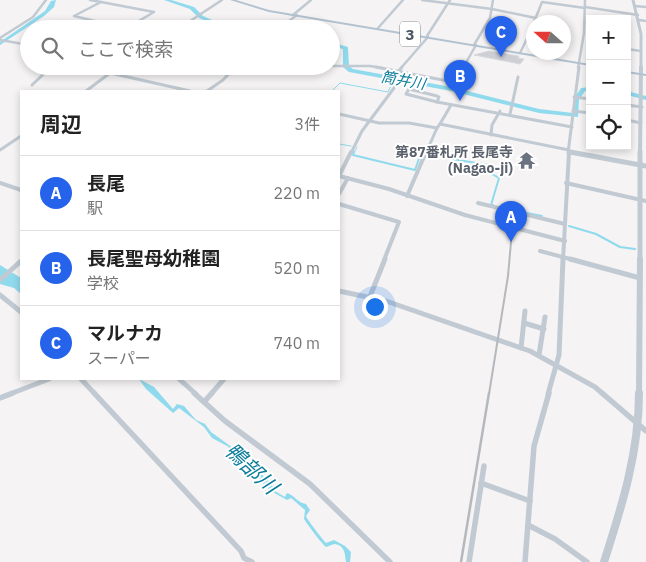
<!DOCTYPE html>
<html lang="ja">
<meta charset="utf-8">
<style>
body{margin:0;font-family:"IBM Plex Sans","Noto Sans JP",sans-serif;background:#f2f2f2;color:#222}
.controls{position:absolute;right:15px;top:15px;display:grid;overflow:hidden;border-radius:0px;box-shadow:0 2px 8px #0003}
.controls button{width:45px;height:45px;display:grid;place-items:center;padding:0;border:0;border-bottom:1px solid #e0e0e0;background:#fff;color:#222;font:25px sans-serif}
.compass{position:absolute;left:526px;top:15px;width:45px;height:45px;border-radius:50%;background:#fff;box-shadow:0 2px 8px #0003;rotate:291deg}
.you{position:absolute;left:374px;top:306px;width:18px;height:18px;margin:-12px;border:4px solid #fff;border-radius:50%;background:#1a73e8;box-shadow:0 0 0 8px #1a73e833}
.badge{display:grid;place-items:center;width:32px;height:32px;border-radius:50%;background:#2563eb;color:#fff;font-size:16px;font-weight:700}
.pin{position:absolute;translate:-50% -41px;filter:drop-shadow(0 1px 2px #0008)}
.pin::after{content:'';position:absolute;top:26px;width:18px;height:15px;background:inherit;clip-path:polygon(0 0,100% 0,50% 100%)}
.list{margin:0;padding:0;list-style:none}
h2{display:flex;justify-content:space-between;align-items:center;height:65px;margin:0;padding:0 20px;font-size:21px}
h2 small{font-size:16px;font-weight:400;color:#767676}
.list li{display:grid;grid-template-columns:32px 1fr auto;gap:15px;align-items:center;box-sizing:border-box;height:75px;padding:0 20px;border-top:1px solid #e0e0e0}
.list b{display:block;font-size:19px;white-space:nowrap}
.list p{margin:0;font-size:16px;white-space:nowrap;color:#767676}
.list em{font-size:16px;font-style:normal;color:#767676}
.icon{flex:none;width:28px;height:28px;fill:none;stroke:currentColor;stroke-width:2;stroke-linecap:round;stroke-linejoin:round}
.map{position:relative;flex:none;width:646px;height:562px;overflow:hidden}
.search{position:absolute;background:#fff;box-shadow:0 2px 8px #0003;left:20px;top:20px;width:320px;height:55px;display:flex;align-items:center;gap:12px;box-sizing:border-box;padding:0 18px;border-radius:28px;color:#767676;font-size:19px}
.panel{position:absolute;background:#fff;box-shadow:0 2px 8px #0003;left:20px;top:90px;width:320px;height:290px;border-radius:0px}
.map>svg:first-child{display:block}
</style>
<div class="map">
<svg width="646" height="562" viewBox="0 0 646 562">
<rect width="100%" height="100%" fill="#f5f3f3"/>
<g fill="#90daee">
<polygon points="56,0 54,7 44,16 0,45 0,42 45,11 51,1"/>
<polygon points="0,265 21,278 21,294 14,288 0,284"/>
<path d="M139,379L154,387L173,409L177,404L184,406L196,420L205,424L211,432L233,448L271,483L275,491L285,497L287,493C294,495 298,503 306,504L310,510L306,516C306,518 323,540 326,543L334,540L345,546L351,552L350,562H346C345,554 345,545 334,544L326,547C322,544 307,524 304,519L305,510L291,498L287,500L271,491L228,450L229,447L212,438L204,427L179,408L173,413L146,389Z"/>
</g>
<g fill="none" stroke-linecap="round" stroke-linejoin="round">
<g stroke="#90daee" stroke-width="1">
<polyline points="332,91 340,83 388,92 394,79"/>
<polyline points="339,144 351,146"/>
<polyline points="354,153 357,147"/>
</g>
<g stroke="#90daee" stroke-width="2">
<polyline points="354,152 353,155 415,170 421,153"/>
<polyline points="428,155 488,165 485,170 499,178 491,205 493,205"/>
<polyline points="522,212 542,216"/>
<polyline points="569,226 596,234 620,247 635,249"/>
</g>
<g fill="#90daee" fill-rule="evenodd">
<polygon points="164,0 171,0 194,7 203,16 212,20 253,29 241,29 209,22 199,18 190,9"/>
<polygon points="331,42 348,47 349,66 353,69 451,87 539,109 573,113 573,100 581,88 590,87 590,91 585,91 579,100 578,117 539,113 451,91 349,72 343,67 343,49 331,46"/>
<polygon points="627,91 646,96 646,100 627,95"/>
</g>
</g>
<polygon fill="#cdcfd5" stroke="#d7d9de" points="489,51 519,56 518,58 524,59 520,64 474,55"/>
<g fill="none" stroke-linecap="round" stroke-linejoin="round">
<g stroke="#c1cad2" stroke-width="2.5">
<polyline points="90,0 101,2 74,16 129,29"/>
<polyline points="422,0 492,9 536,18"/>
<polyline points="101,2 154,12 127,28"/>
<polyline points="635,6 646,7"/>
<polyline points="585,7 638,15"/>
<polyline points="293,15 311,0"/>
<polyline points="639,20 646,21"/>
<polyline points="534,22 542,2 585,8"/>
<polyline points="378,28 403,0"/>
<polyline points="178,29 222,0"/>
<polyline points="278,29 297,15"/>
<polyline points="427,36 450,0"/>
<polyline points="0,38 33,17 46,0"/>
<polyline points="0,40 29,45"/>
<polyline points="474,45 490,18 493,0"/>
<polyline points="627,49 641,51"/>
<polyline points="520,53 534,24"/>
<polyline points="99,66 106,68"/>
<polyline points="331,66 370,66 382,68"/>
<polyline points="49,68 52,66"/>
<polyline points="116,68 120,66"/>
<polyline points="234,68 236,66"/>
<polyline points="401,68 428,37"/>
<polyline points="463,68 476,45"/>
<polyline points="578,68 584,33 585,0"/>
</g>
<g stroke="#c1cad2" stroke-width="3">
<polyline points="102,67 113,71"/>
<polyline points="376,67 458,83 463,67"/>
<polyline points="110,73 190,91"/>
<polyline points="32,85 51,67"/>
<polygon points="409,89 437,96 439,97 437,102 406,94"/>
<polyline points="86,91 118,67"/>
<polyline points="207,91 223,80 235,67"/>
<polyline points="574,97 590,99"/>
<polyline points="437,102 572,127"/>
<polyline points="627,105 642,107"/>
<polyline points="573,111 590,113"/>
<polyline points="339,114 379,123 409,123 437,128 440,124 569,150"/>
<polyline points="510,114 518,77"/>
<polyline points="627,120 641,123"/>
<polyline points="440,124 451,105"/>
<polyline points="491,135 492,125 500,111"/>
<polyline points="0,150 21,136"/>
<polyline points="351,153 362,131 394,88 398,72 402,67"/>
<polyline points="426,153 437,128"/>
<polyline points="568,153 579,67"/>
</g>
<g stroke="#c1cad2" stroke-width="4">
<polyline points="339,176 389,189 465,215 565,241"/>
<polyline points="339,176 351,152"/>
<polyline points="0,183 21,190"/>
<polyline points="566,183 646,201"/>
<polyline points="339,194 348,178"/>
<polyline points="407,196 426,152"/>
<polyline points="478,203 565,224"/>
<polyline points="339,204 399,222 384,260"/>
<polyline points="540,251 574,260"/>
<polyline points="563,260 569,152"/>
</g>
<g stroke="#c1cad2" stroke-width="5">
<polyline points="570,259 640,278"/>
<polyline points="0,280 21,261"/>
<polyline points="339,291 386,301 530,351 595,387 603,394"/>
<polyline points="0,295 21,312"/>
<polyline points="369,299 385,259"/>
<polyline points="524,323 544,329"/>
<polyline points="521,348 525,311"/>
<polyline points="539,355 545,317"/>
<polyline points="81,379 95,394"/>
<polyline points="179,379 196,394"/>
<polyline points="10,394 49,379"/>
<polyline points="211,394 224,379"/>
<polyline points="548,394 559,355 563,259"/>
</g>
<g stroke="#c1cad2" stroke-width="5.5">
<polyline points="94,393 241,551 244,558 252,562"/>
<polyline points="194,393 225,421 310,484 390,562"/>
<polyline points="602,393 646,431"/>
<polyline points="0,398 13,393"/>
<polyline points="204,402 212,393"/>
<polyline points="481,483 530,501"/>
<polyline points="528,525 555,539 587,562"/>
<polyline points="469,562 484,466"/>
<polyline points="525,562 534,446 549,393"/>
</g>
<polyline stroke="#c1cad2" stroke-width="3" points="633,0 641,34 641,68"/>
<g stroke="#c1cad2" stroke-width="4">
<polyline points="569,152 577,153"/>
<polyline points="640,153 641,67"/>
</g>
<g stroke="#c1cad2" stroke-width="5">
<polyline points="570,152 646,166"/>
<polyline points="640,260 640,152"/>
</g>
<polyline stroke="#c1cad2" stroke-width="6" points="639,394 640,259"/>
<path stroke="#c1cad2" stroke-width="8" d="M604,562C622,506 639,452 639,393"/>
<g fill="#b3c2d1" fill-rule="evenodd">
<polygon points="230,0 236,0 269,10 590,64 590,66 269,12"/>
<polygon points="627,71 646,74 646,76 627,73"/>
</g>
<polyline stroke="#b5b8bd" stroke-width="2" points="489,394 508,276 512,231"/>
<polyline stroke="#b5b8bd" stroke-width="2.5" points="461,562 489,393"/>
</g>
<defs>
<symbol id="temple-bare" viewBox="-9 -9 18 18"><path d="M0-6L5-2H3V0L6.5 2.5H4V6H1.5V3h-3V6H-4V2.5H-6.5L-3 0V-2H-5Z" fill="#6b7280" stroke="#fff" stroke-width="2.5" paint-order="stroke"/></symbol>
</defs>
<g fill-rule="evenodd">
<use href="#temple-bare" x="514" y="148" width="25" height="25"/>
</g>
<g text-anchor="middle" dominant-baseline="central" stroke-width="4" stroke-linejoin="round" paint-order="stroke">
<g font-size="14" font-weight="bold" fill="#5b616d" stroke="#fff" text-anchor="end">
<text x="513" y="152">第87番札所 長尾寺<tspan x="513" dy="16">(Nagao-ji)</tspan></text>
</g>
<rect fill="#fff" stroke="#808990" stroke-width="1" x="400" y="21.5" width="20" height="25" rx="4"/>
<g font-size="15" font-weight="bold" fill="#4a5661">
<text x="410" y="34">3</text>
</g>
<g font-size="15" font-style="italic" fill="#0c7c9b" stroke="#fff">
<text transform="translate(403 80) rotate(10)">筒井川</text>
</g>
<g font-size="21" font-style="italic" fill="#0c7c9b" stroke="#fff">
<text transform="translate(252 468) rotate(43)">鴨部川</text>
</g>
</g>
</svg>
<div class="controls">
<button>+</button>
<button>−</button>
<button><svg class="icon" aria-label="locate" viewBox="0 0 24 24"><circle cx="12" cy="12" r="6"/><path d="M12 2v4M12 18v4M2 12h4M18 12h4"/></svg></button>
</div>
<svg class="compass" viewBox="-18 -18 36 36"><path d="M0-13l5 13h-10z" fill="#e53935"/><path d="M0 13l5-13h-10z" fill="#767676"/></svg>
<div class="you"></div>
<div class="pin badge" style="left:511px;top:242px">A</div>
<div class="pin badge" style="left:460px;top:101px">B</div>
<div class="pin badge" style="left:501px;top:57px">C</div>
<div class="search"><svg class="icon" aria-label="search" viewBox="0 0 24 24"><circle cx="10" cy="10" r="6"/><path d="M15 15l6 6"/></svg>ここで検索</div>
<section class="panel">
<h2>周辺<small>3件</small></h2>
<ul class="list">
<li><span class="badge">A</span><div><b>長尾</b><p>駅</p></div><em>220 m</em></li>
<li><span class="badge">B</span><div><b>長尾聖母幼稚園</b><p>学校</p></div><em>520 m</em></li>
<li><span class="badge">C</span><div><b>マルナカ</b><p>スーパー</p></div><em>740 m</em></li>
</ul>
</section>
</div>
